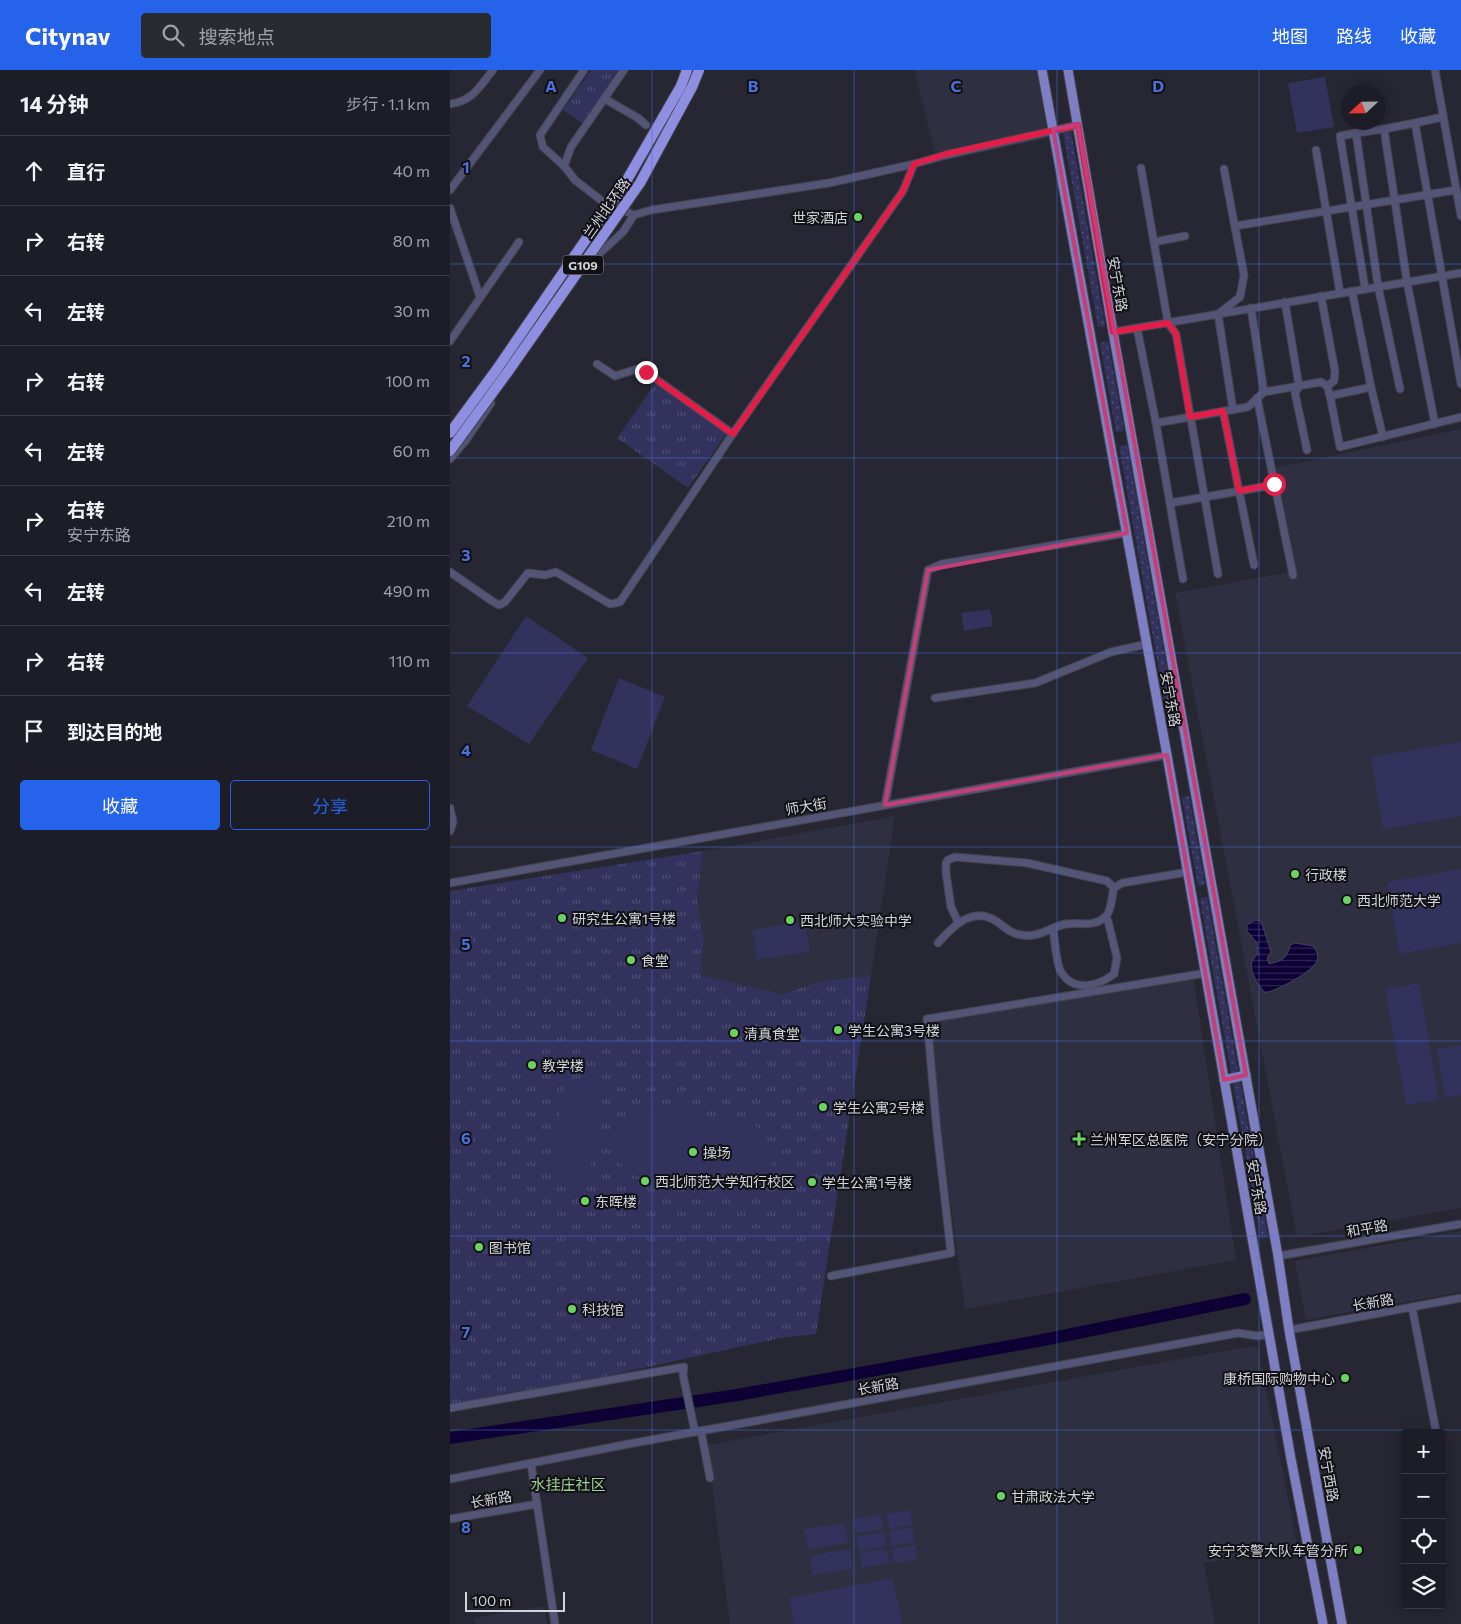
<!DOCTYPE html>
<html lang="zh">
<meta charset="utf-8">
<style>
body{margin:0;font-family:Commissioner,"Noto Sans SC",sans-serif;background:#292a32;color:#f1f3f6}
.controls{position:absolute;right:15px;bottom:15px;display:grid;overflow:hidden;border-radius:5px;box-shadow:0 2px 12px #0003}
.controls button{width:45px;height:45px;display:grid;place-items:center;padding:0;border:0;border-bottom:1px solid #3a3b43;background:#1c1d26;color:#f1f3f6;font:25px sans-serif}
.compass{position:absolute;left:891px;top:15px;width:45px;height:45px;border-radius:50%;background:#1c1d26;box-shadow:0 2px 12px #0003;rotate:248deg}
.scale{position:absolute;left:15px;bottom:12px;width:100px;box-sizing:border-box;padding-left:5px;border:2px solid #d3d4db;border-top:0;font-size:14px;line-height:18px;white-space:nowrap;color:#d3d4db;-webkit-text-stroke:4px #101015;paint-order:stroke}
.stop{position:absolute;width:15px;height:15px;margin:-11px;border:4px solid #e11d48;border-radius:50%;background:#fff}
.stop.end{background:#e11d48;border-color:#fff;box-shadow:0 1px 5px #0008}
.list{margin:0;padding:0;list-style:none}
h2{display:flex;justify-content:space-between;align-items:center;height:65px;margin:0;padding:0 20px;font-size:21px}
h2 small{font-size:16px;font-weight:400;color:#a0a2a7}
.list li{display:grid;grid-template-columns:32px 1fr auto;gap:15px;align-items:center;box-sizing:border-box;height:70px;padding:0 20px;border-top:1px solid #3a3b43}
.list b{display:block;font-size:19px;white-space:nowrap}
.list p{margin:0;font-size:16px;white-space:nowrap;color:#a0a2a7}
.list em{font-size:16px;font-style:normal;color:#a0a2a7}
.actions{display:flex;gap:10px;padding:15px 20px}
.actions a{flex:1;padding:11px 0;border:1px solid #2563eb;border-radius:5px;text-align:center;font-size:18px;color:#2563eb}
.actions .main{background:#2563eb;color:#fff}
.icon{flex:none;width:28px;height:28px;fill:none;stroke:currentColor;stroke-width:2;stroke-linecap:round;stroke-linejoin:round}
.map{position:relative;flex:none;width:1011px;height:1554px;overflow:hidden}
header{display:flex;align-items:center;gap:30px;box-sizing:border-box;height:70px;padding:0 25px;background:#2563eb;color:#fff}
header strong{font-size:24px}
nav{display:flex;gap:28px;margin-inline-start:auto;font-size:18px}
.search{width:350px;height:45px;background:#292a32;display:flex;align-items:center;gap:12px;box-sizing:border-box;padding:0 18px;border-radius:5px;color:#a0a2a7;font-size:19px}
main{display:flex}
aside{flex:1;background:#1c1d26}
.map>svg:first-child{display:block}
</style>
<header>
<strong>Citynav</strong>
<div class="search"><svg class="icon" aria-label="search" viewBox="0 0 24 24"><circle cx="10" cy="10" r="6"/><path d="M15 15l6 6"/></svg>搜索地点</div>
<nav><a>地图</a><a>路线</a><a>收藏</a></nav>
</header>
<main>
<aside>
<h2>14 分钟<small>步行 · 1.1 km</small></h2>
<ul class="list">
<li><svg class="icon" aria-label="ahead" viewBox="0 0 24 24"><path d="M12 20V5M6 11l6-6 6 6"/></svg><div><b>直行</b></div><em>40 m</em></li>
<li><svg class="icon" aria-label="right" viewBox="0 0 24 24"><path d="M7 20v-9h11M14 6l5 5-5 5"/></svg><div><b>右转</b></div><em>80 m</em></li>
<li><svg class="icon" aria-label="left" viewBox="0 0 24 24"><path d="M17 20v-9H6M10 6l-5 5 5 5"/></svg><div><b>左转</b></div><em>30 m</em></li>
<li><svg class="icon" aria-label="right" viewBox="0 0 24 24"><path d="M7 20v-9h11M14 6l5 5-5 5"/></svg><div><b>右转</b></div><em>100 m</em></li>
<li><svg class="icon" aria-label="left" viewBox="0 0 24 24"><path d="M17 20v-9H6M10 6l-5 5 5 5"/></svg><div><b>左转</b></div><em>60 m</em></li>
<li><svg class="icon" aria-label="right" viewBox="0 0 24 24"><path d="M7 20v-9h11M14 6l5 5-5 5"/></svg><div><b>右转</b><p>安宁东路</p></div><em>210 m</em></li>
<li><svg class="icon" aria-label="left" viewBox="0 0 24 24"><path d="M17 20v-9H6M10 6l-5 5 5 5"/></svg><div><b>左转</b></div><em>490 m</em></li>
<li><svg class="icon" aria-label="right" viewBox="0 0 24 24"><path d="M7 20v-9h11M14 6l5 5-5 5"/></svg><div><b>右转</b></div><em>110 m</em></li>
<li><svg class="icon" aria-label="arrive" viewBox="0 0 24 24"><path d="M6 21V4h12l-3 4 3 4H6"/></svg><div><b>到达目的地</b></div></li>
</ul>
<div class="actions"><a class="main">收藏</a><a>分享</a></div>
</aside>
<div class="map">
<svg width="1011" height="1554" viewBox="0 0 1011 1554">
<defs>
<pattern id="grass-dots" width="8" height="8" patternUnits="userSpaceOnUse" patternTransform="scale(1.25)"><rect width="8" height="8" fill="#32325d"/><path d="M2 2h.1M6 6h.1" fill="none" stroke="#4f4f74" stroke-width="1.8" stroke-linecap="round"/></pattern>
<pattern id="park-tufts" width="24" height="20" patternUnits="userSpaceOnUse" patternTransform="scale(1.25)"><rect width="24" height="20" fill="#32325d"/><path d="M3 7l-1-3M5 7V3M7 7l1-3M15 17l-1-3M17 17v-4M19 17l1-3" fill="none" stroke="#4f4f74"/></pattern>
<pattern id="water-rules" width="6" height="5" patternUnits="userSpaceOnUse" patternTransform="scale(1.25)"><rect width="6" height="5" fill="#0d0035"/><path d="M0 2.5h6" fill="none" stroke="#2f2452"/></pattern>
</defs>
<rect width="100%" height="100%" fill="#262732"/>
<g fill="#2e2f40">
<polygon points="464,0 587,0 598,68 487,92"/>
<polygon points="1011,359 1011,1138 847,1167 725,523 845,501 824,398"/>
<polygon points="445,746 421,906 372,911 332,924 250,905 254,871 247,829 253,781"/>
<polygon points="743,905 786,1190 515,1239 475,947"/>
<polygon points="1011,1161 1011,1222 856,1250 845,1191"/>
<polygon points="802,1276 808,1279 848,1477 754,1493 765,1554 280,1554 257,1375"/>
<polygon points="94,1536 97,1554 25,1554 24,1548"/>
</g>
<g fill="url(#grass-dots)">
<polygon points="621,62 655,256 648,257 613,63"/>
<polygon points="658,271 674,361 666,362 650,273"/>
<polygon points="677,375 727,655 719,657 669,376"/>
<polygon points="739,726 755,815 748,816 732,727"/>
<polygon points="757,827 818,1167 811,1169 750,829"/>
</g>
<g fill="url(#park-tufts)">
<polygon points="141,0 170,0 132,53 113,40"/>
<polygon points="205,314 276,364 238,418 167,368"/>
<polygon points="253,781 247,829 254,871 250,905 332,924 372,911 421,906 366,1264 330,1268 106,1317 59,1323 0,1335 0,821"/>
</g>
<g fill="#32325d">
<polygon points="875,7 884,57 847,63 838,13"/>
<polygon points="540,539 543,556 514,561 511,543"/>
<polygon points="76,546 138,588 79,674 17,636"/>
<polygon points="169,608 215,627 187,699 141,680"/>
<polygon points="1011,672 1011,746 933,759 921,687"/>
<polygon points="1011,799 1011,873 949,884 937,812"/>
<polygon points="354,851 360,881 307,890 302,860"/>
<polygon points="969,913 989,1030 956,1035 935,919"/>
<polygon points="1011,975 1011,1025 995,1028 987,979"/>
<polygon points="118,1012 152,1017 139,1111 100,1105 115,1014"/>
<path d="M194,1037L302,1053C319,1064 329,1092 316,1109C311,1117 300,1120 292,1123L184,1106C153,1085 158,1048 194,1037Z"/>
<polygon points="460,1440 462,1455 439,1459 436,1444"/>
<polygon points="431,1444 433,1459 406,1463 403,1449"/>
<polygon points="395,1453 398,1473 358,1479 354,1459"/>
<polygon points="462,1457 465,1472 441,1476 439,1461"/>
<polygon points="434,1462 436,1476 409,1481 407,1466"/>
<polygon points="465,1475 467,1490 444,1493 442,1479"/>
<polygon points="400,1479 403,1499 363,1505 360,1485"/>
<polygon points="437,1479 439,1493 412,1498 409,1483"/>
<polygon points="443,1508 452,1554 344,1554 339,1528"/>
</g>
<path fill="url(#water-rules)" stroke="#484067" d="M805,850L811,851L821,882L817,888L819,894C832,891 837,889 840,875L845,873L863,876C866,880 869,885 867,890C865,901 826,921 815,923C809,916 797,899 803,890C804,887 807,886 808,884L807,873L797,861V855Z"/>
<g fill="none" stroke-linecap="round" stroke-linejoin="round">
<polyline stroke="#0d0035" stroke-width="12" points="0,1368 287,1325 588,1271 795,1229"/>
<defs>
<g id="minor">
<polyline points="134,0 90,65 93,77 114,96 125,110 152,131 184,145"/>
<polyline points="985,0 1011,146"/>
<polyline points="155,29 188,48 196,55"/>
<path d="M0,34C23,31 30,16 43,0"/>
<polyline points="965,53 993,47"/>
<polyline points="934,59 965,53 1011,314"/>
<polyline points="906,63 934,59 957,212 985,354"/>
<polyline points="866,80 890,223"/>
<polyline points="114,96 121,77 174,0"/>
<polyline points="691,98 718,253 726,264 768,504"/>
<polyline points="774,99 794,205 790,227 768,244 783,340"/>
<polyline points="0,120 90,0"/>
<polyline points="0,138 30,227"/>
<polyline points="785,156 1006,120"/>
<polyline points="704,172 735,166"/>
<polyline points="139,193 173,162 184,145 201,140 379,113 464,94 496,85 628,55"/>
<polyline points="915,218 890,66 906,63 928,216 950,319"/>
<polyline points="871,226 885,301 884,311 877,316"/>
<polyline points="835,232 849,316 845,323 857,380"/>
<polyline points="801,238 814,322"/>
<polyline points="687,258 706,353 798,337 814,322 871,312 877,316 880,326 890,377 1011,347"/>
<polyline points="663,262 1011,203"/>
<polyline points="0,271 69,172"/>
<polyline points="147,294 165,306 187,299 196,302 283,364"/>
<polyline points="921,317 933,367"/>
<polyline points="880,326 921,317 902,221"/>
<polyline points="807,328 843,505"/>
<polyline points="773,341 804,495"/>
<polyline points="706,353 733,509"/>
<polyline points="0,389 16,370 41,333"/>
<polyline points="720,433 824,415"/>
<polyline points="0,502 42,531 49,535 55,532 78,503 95,505 106,502 160,534 170,532 286,359 453,121 464,94"/>
<polyline points="485,628 585,613 661,582 697,574"/>
<polyline points="435,735 478,500 492,494 677,463"/>
<polyline points="0,738 3,752 0,761"/>
<polyline points="0,813 717,685"/>
<polyline points="508,852 501,837 496,803 496,793 498,790 505,787 577,793 657,811 664,818"/>
<path d="M603,860C605,871 606,893 611,902C624,923 648,916 664,904L667,888L658,851L655,847"/>
<path d="M488,873C503,856 522,836 546,851C555,857 561,864 572,865C589,868 600,857 616,854C630,852 644,858 656,846C661,842 662,825 664,818L672,813L738,802"/>
<polyline points="828,1186 1011,1154"/>
<polyline points="381,1206 501,1183 487,1061 477,949 756,903"/>
<polyline points="962,1237 986,1361"/>
<polyline points="839,1260 1011,1228"/>
<polyline points="0,1338 234,1297 233,1305 245,1362"/>
<polyline points="251,1361 260,1408"/>
<polyline points="81,1394 105,1554"/>
<polyline points="0,1409 173,1375 788,1263 808,1266 819,1264"/>
<polyline points="0,1449 87,1434"/>
</g>
<g id="major">
<polyline points="592,0 717,685 841,1389 873,1554"/>
<polyline points="618,0 663,262 828,1186 839,1260 892,1554"/>
<polyline points="774,1010 796,1005"/>
</g>
</defs>
<use href="#minor" stroke="#42434d" stroke-width="9"/>
<use href="#major" stroke="#42434d" stroke-width="11"/>
<use href="#minor" stroke="#535476" stroke-width="7"/>
<use href="#major" stroke="#7e7fc3" stroke-width="9"/>
<defs>
<g id="highway-bridge">
<polyline points="0,363 47,299 178,108 231,16 237,0"/>
<polyline points="0,381 57,303 190,113 242,17 249,0"/>
</g>
</defs>
<use href="#highway-bridge" stroke="#42434d" stroke-width="12" stroke-linecap="butt"/>
<use href="#highway-bridge" stroke="#8f8fe2" stroke-width="10"/>
</g>
<g fill="none" stroke-linecap="round" stroke-linejoin="round">
<polyline stroke="#e11d48" stroke-width="6" points="196,302 283,364 453,121 464,94 496,84 628,55 663,262 718,253 726,264 740,347 773,341 789,421 824,414"/>
</g>
<path fill="none" stroke="#c53e75" stroke-width="4" stroke-linejoin="round" d="M628,55L796,1005L774,1010L717,685L435,735L478,500L677,463L603,59Z"/>
<path fill="none" stroke="#4a70d9" stroke-width="1" stroke-opacity="0.55" d="M202,0V1554M404,0V1554M607,0V1554M809,0V1554M0,194H1011M0,388H1011M0,583H1011M0,777H1011M0,971H1011M0,1166H1011M0,1360H1011"/>
<g fill="#6cd362" stroke="#101015" stroke-width="2">
<circle cx="408" cy="147" r="5"/>
<circle cx="845" cy="804" r="5"/>
<circle cx="897" cy="830" r="5"/>
<circle cx="112" cy="848" r="5"/>
<circle cx="340" cy="850" r="5"/>
<circle cx="181" cy="890" r="5"/>
<circle cx="388" cy="960" r="5"/>
<circle cx="284" cy="963" r="5"/>
<circle cx="82" cy="995" r="5"/>
<circle cx="373" cy="1037" r="5"/>
<path d="M626.5 1061.5h5v5h5v5h-5v5h-5v-5h-5v-5h5z"/>
<circle cx="243" cy="1082" r="5"/>
<circle cx="195" cy="1111" r="5"/>
<circle cx="362" cy="1112" r="5"/>
<circle cx="135" cy="1131" r="5"/>
<circle cx="29" cy="1177" r="5"/>
<circle cx="122" cy="1239" r="5"/>
<circle cx="895" cy="1308" r="5"/>
<circle cx="551" cy="1426" r="5"/>
<circle cx="908" cy="1480" r="5"/>
</g>
<g text-anchor="middle" dominant-baseline="central" stroke-width="4" stroke-linejoin="round" paint-order="stroke">
<rect fill="#101015" stroke="#9899a0" stroke-width="1" x="113" y="185.5" width="40" height="19" rx="4"/>
<g font-size="12" font-weight="bold" fill="#d3d4db">
<text x="133" y="195">G109</text>
</g>
<g font-size="14" fill="#d3d4db" stroke="#101015">
<text transform="translate(156 138) rotate(-55)">兰州北环路</text>
<text transform="translate(668 214) rotate(80)">安宁东路</text>
<text transform="translate(721 629) rotate(80)">安宁东路</text>
<text transform="translate(356 736) rotate(-10)">师大街</text>
<text transform="translate(807 1117) rotate(80)">安宁东路</text>
<text transform="translate(917 1158) rotate(-10)">和平路</text>
<text transform="translate(923 1232) rotate(-10)">长新路</text>
<text transform="translate(428 1316) rotate(-10)">长新路</text>
<text transform="translate(879 1404) rotate(80)">安宁西路</text>
<text transform="translate(41 1429) rotate(-10)">长新路</text>
</g>
<g font-size="14" fill="#d3d4db" stroke="#101015" text-anchor="start">
<text x="398" y="147" text-anchor="end">世家酒店</text>
<text x="855" y="804">行政楼</text>
<text x="907" y="830">西北师范大学</text>
<text x="122" y="848">研究生公寓1号楼</text>
<text x="350" y="850">西北师大实验中学</text>
<text x="191" y="890">食堂</text>
<text x="398" y="960">学生公寓3号楼</text>
<text x="294" y="963">清真食堂</text>
<text x="92" y="995">教学楼</text>
<text x="383" y="1037">学生公寓2号楼</text>
<text x="640" y="1069">兰州军区总医院（安宁分院）</text>
<text x="253" y="1082">操场</text>
<text x="205" y="1111">西北师范大学知行校区</text>
<text x="372" y="1112">学生公寓1号楼</text>
<text x="145" y="1131">东晖楼</text>
<text x="39" y="1177">图书馆</text>
<text x="132" y="1239">科技馆</text>
<text x="885" y="1308" text-anchor="end">康桥国际购物中心</text>
<text x="561" y="1426">甘肃政法大学</text>
<text x="898" y="1480" text-anchor="end">安宁交警大队车管分所</text>
</g>
<g font-size="15" fill="#9dd396" stroke="#101015">
<text x="118" y="1414">水挂庄社区</text>
</g>
</g>
<g font-size="16" text-anchor="middle" font-weight="bold" fill="#4a70d9" stroke="#101015" stroke-width="4" stroke-linejoin="round" paint-order="stroke">
<text x="101" y="22">A</text>
<text x="303" y="22">B</text>
<text x="506" y="22">C</text>
<text x="708" y="22">D</text>
<text x="16" y="103">1</text>
<text x="16" y="297">2</text>
<text x="16" y="491">3</text>
<text x="16" y="686">4</text>
<text x="16" y="880">5</text>
<text x="16" y="1074">6</text>
<text x="16" y="1268">7</text>
<text x="16" y="1463">8</text>
</g>
</svg>
<div class="controls">
<button>+</button>
<button>−</button>
<button><svg class="icon" aria-label="locate" viewBox="0 0 24 24"><circle cx="12" cy="12" r="6"/><path d="M12 2v4M12 18v4M2 12h4M18 12h4"/></svg></button>
<button><svg class="icon" aria-label="layers" viewBox="0 0 24 24"><path d="M12 4l9 5-9 5-9-5zM3 14l9 5 9-5"/></svg></button>
</div>
<svg class="compass" viewBox="-18 -18 36 36"><path d="M0-13l5 13h-10z" fill="#e53935"/><path d="M0 13l5-13h-10z" fill="#a0a2a7"/></svg>
<div class="scale">100 m</div>
<div class="stop" style="left:824px;top:414px"></div>
<div class="stop end" style="left:196px;top:302px"></div>
</div>
</main>
